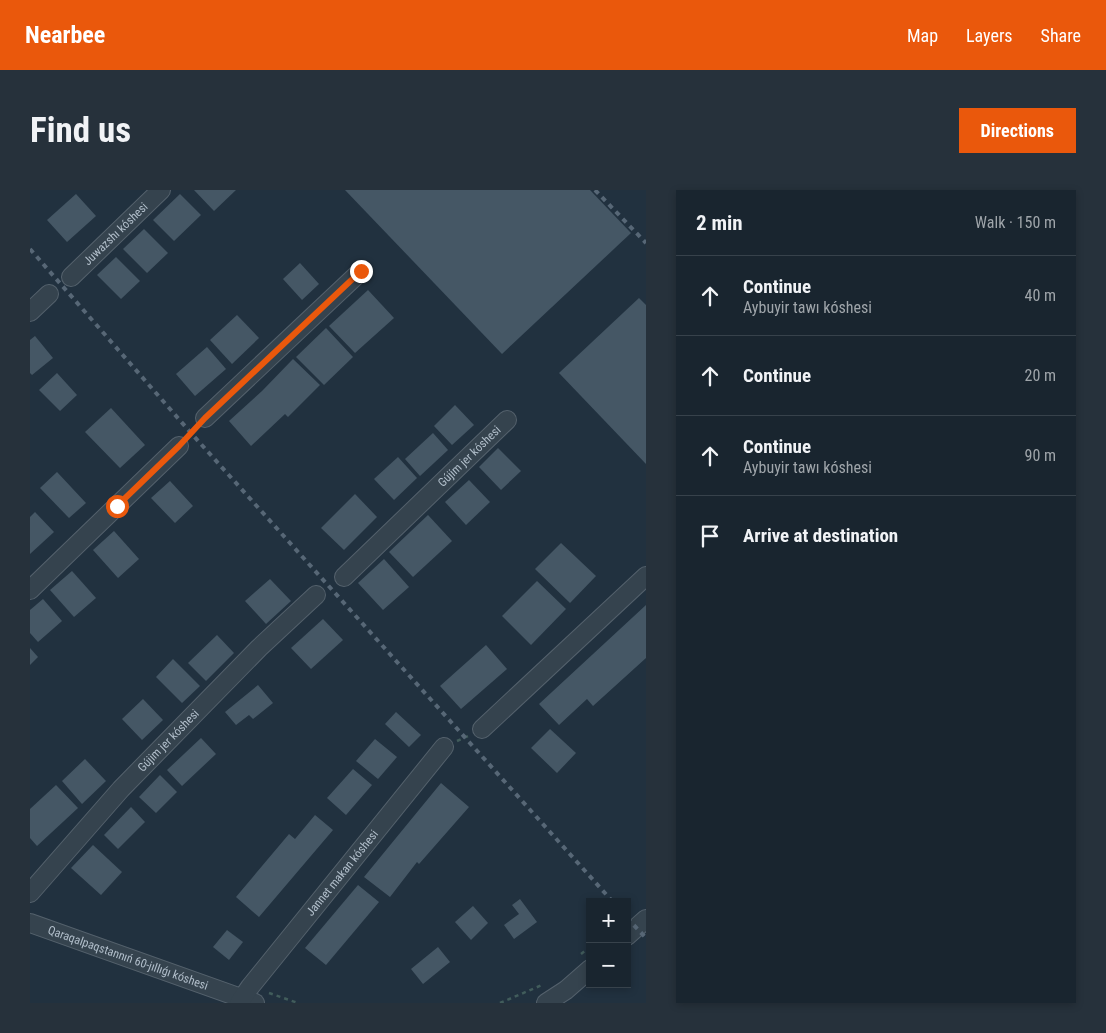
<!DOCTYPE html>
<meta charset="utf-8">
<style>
body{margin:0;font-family:"Roboto Condensed",sans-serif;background:#26313b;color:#f1f3f6}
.controls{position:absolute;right:15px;bottom:15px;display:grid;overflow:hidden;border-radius:0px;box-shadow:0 2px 8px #0003}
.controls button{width:45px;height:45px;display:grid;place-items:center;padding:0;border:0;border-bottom:1px solid #37424b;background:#19252f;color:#f1f3f6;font:25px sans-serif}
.stop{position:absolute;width:15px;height:15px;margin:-11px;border:4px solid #ea580c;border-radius:50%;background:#fff}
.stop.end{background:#ea580c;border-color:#fff;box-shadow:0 1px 5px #0008}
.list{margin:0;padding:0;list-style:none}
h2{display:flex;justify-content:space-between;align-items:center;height:65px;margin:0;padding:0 20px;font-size:21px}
h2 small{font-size:16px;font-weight:400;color:#9fa5aa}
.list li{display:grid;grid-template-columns:32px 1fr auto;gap:15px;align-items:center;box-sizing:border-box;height:80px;padding:0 20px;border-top:1px solid #37424b}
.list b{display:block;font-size:19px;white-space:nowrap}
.list p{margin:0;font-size:16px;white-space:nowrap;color:#9fa5aa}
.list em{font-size:16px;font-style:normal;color:#9fa5aa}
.icon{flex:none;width:28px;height:28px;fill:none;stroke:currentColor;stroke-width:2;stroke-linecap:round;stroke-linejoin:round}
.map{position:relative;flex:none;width:616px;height:813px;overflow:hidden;border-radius:0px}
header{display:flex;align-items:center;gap:30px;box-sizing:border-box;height:70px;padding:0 25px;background:#ea580c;color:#fff}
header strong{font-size:24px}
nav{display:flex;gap:28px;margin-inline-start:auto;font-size:18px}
.intro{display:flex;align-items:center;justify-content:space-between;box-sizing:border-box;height:120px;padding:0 30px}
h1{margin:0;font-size:35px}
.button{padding:12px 22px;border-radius:0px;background:#ea580c;color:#fff;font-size:18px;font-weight:700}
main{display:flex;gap:30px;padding:0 30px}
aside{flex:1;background:#19252f;border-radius:0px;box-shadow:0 2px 8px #0003}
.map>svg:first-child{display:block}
</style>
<header>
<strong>Nearbee</strong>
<nav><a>Map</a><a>Layers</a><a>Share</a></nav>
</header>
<div class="intro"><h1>Find us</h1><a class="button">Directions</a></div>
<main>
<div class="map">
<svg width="616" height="813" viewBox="0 0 616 813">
<rect width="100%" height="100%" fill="#21313f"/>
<g fill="#455765">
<polygon points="164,0 206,0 184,21"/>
<polygon points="315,0 560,0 601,43 472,164"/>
<polygon points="46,4 66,26 37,52 17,30"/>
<polygon points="150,4 171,25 144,51 123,30"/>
<polygon points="114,39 138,63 117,83 93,59"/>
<polygon points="86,67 110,91 91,109 67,85"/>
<polygon points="270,73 289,94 272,110 253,89"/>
<polygon points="338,100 364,128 325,163 299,136"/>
<polygon points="609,108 616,115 616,274 529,183"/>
<polygon points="207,125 229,148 202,174 180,150"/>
<polygon points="296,138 323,167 294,195 266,167"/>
<polygon points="5,146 23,168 2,185 0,183 0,150"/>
<polygon points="177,157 196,179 165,206 146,184"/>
<polygon points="263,169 290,195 258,227 255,224 221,256 199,231 232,201"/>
<polygon points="27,183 47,205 30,221 9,200"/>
<polygon points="425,215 444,235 422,255 404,236"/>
<polygon points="81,218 115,255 90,278 55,242"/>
<polygon points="403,243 418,260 390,286 375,269"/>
<polygon points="468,258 491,281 471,300 449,277"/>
<polygon points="368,267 387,288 364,310 344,289"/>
<polygon points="27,282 56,313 39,328 10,298"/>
<polygon points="439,290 460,312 436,335 415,312"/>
<polygon points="140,291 163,316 145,333 121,308"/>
<polygon points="325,304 347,327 314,360 291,338"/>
<polygon points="5,322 24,342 0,364 0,327"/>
<polygon points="398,325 422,351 383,387 359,362"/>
<polygon points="84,341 109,369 88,388 63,360"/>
<polygon points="531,353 566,386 540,413 505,379"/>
<polygon points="354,369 379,397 353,420 328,393"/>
<polygon points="42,381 66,408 44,427 20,400"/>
<polygon points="240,389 261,411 236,434 215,411"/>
<polygon points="507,391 536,419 501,455 472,426"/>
<polygon points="13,409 32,431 8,452 0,443 0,420"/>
<polygon points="616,415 616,468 563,516 557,509 529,535 509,514"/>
<polygon points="293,429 313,450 281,479 261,458"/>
<polygon points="187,445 204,463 176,491 158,473"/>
<polygon points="456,455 477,479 431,519 410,496"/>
<polygon points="0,458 8,467 0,475"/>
<polygon points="143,469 170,496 152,513 126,487"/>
<polygon points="228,495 243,513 223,529 219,525 206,535 195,522"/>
<polygon points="113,509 133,530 112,550 92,529"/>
<polygon points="366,522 391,545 379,557 355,534"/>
<polygon points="520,539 546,563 527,583 501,558"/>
<polygon points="171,548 186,564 152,596 137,580"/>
<polygon points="345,549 367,567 348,589 326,571"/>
<polygon points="55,569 76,591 52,614 32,591"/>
<polygon points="323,579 342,595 316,625 297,608"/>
<polygon points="130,585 147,602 126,623 109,607"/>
<polygon points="411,593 439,617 389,674 387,672 360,707 334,687"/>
<polygon points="26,595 48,618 7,656 0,648 0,619"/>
<polygon points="101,617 115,632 88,659 74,645"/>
<polygon points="285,625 303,640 229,727 206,707 259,644 265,649"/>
<polygon points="63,655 92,682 71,705 41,678"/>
<polygon points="328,695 349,712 296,775 275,758"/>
<polygon points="490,709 507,732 484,749 474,735 489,724 482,715"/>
<polygon points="443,716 458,733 441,750 425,732"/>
<polygon points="197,740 213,752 199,770 183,757"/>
<polygon points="408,757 420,772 393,794 381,779"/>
</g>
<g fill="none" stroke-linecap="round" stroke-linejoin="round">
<defs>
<g id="minor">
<path id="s1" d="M41,87L131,0"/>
<polyline points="0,122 19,104"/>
<polyline points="175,228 331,81"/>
<path id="s2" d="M314,387L477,230"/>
<polyline points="0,400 149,256"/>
<polyline points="452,539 616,386"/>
<path id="s3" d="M0,703L91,599L229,458L286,405"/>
<path id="s4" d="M0,733L225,813"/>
<polyline points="597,746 616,729"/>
<path id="s5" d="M209,813L220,797L414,557"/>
<polyline points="516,813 536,800 560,779"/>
</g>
</defs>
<use href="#minor" stroke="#54616c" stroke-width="20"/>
<g stroke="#415c5b" stroke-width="2.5" stroke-dasharray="4 4" stroke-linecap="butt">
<polyline points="427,551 438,546"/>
<polyline points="551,764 560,757"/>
<polyline points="239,803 268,813"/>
<polyline points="470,813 512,795"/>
</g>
<use href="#minor" stroke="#35434e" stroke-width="18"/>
<g stroke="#576776" stroke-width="4" stroke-dasharray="5 5" stroke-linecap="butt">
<polyline points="565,0 616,53"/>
<polyline points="0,59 161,243 583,712"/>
<polyline points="597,728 616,748"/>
</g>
</g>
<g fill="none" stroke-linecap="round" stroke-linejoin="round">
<polyline stroke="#ea580c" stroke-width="6" points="87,316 149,256 175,228 331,81"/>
</g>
<g text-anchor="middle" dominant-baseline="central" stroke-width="5" stroke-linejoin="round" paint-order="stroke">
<g font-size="12" fill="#b1beca" stroke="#1b2833">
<text stroke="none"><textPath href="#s1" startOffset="62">Juwazshı kóshesi</textPath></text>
<text stroke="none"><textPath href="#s2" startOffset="174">Gújim jer kóshesi</textPath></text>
<text stroke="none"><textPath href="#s3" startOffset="206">Gújim jer kóshesi</textPath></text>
<text stroke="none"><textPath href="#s5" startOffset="166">Jannet makan kóshesi</textPath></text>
<text stroke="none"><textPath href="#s4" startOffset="104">Qaraqalpaqstannıń 60-jıllıǵı kóshesi</textPath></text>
</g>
</g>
</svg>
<div class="controls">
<button>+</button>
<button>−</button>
</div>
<div class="stop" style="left:87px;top:316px"></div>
<div class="stop end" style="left:331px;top:81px"></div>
</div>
<aside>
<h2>2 min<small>Walk · 150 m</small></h2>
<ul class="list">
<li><svg class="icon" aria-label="ahead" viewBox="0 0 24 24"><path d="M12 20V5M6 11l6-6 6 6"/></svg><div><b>Continue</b><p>Aybuyir tawı kóshesi</p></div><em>40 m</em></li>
<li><svg class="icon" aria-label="ahead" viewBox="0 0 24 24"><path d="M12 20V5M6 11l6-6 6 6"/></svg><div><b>Continue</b></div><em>20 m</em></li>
<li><svg class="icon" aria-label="ahead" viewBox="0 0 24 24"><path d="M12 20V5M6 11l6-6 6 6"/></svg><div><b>Continue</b><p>Aybuyir tawı kóshesi</p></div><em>90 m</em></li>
<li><svg class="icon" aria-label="arrive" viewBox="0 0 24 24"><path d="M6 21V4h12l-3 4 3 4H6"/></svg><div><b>Arrive at destination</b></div></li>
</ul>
</aside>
</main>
